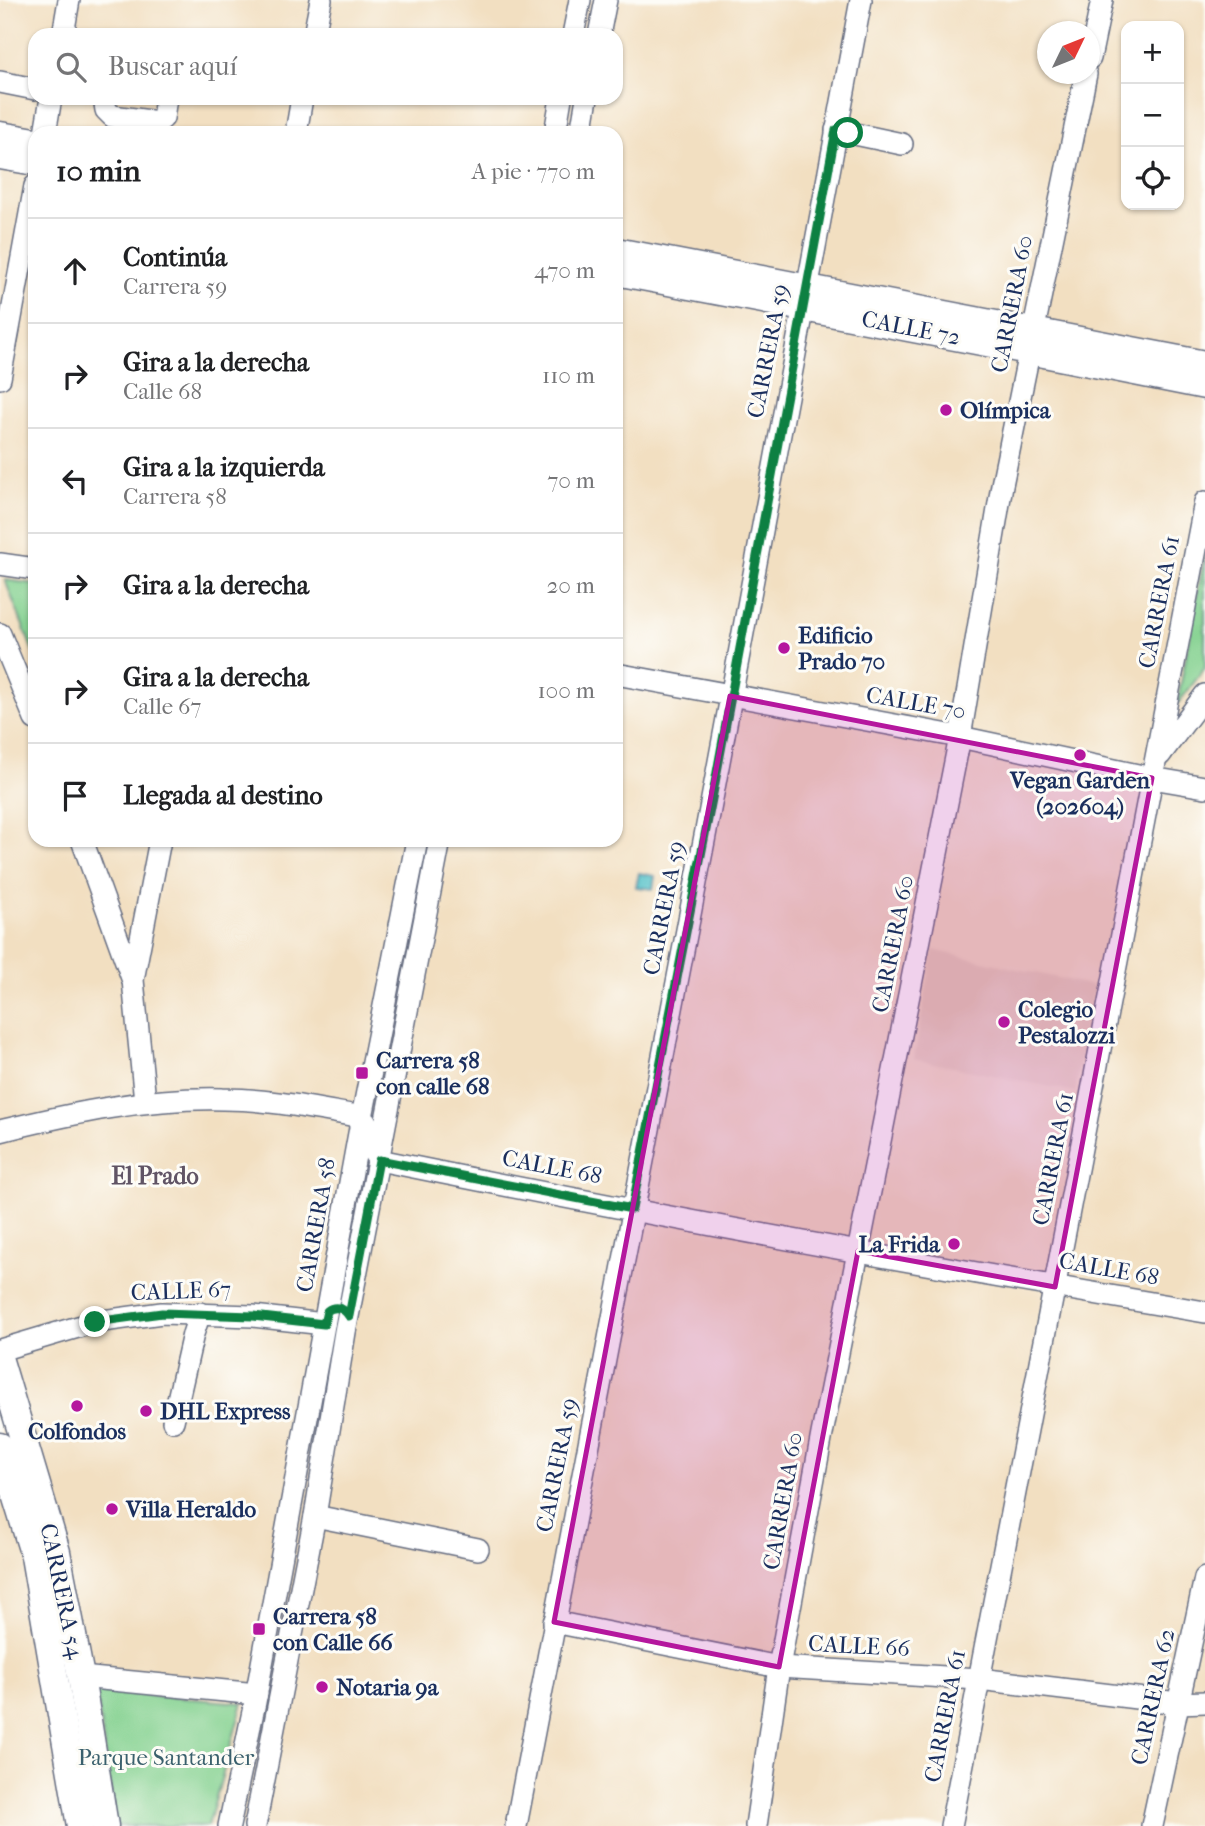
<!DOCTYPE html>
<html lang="es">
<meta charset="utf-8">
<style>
body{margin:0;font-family:"IM FELL French Canon",serif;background:#f2f2f2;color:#202124}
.controls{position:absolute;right:21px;top:21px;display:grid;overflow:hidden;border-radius:14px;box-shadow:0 2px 5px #0004}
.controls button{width:63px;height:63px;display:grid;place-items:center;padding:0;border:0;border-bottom:2px solid #e0e0e0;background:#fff;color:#202124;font:35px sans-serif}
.compass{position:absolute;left:1037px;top:21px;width:63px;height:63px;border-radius:50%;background:#fff;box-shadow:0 2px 5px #0004;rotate:47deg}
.stop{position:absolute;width:21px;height:21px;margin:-16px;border:5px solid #0b8043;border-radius:50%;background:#fff}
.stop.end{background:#0b8043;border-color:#fff;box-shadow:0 2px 7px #0008}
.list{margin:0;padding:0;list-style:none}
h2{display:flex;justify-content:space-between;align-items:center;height:91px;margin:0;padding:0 28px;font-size:30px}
h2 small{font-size:23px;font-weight:400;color:#757577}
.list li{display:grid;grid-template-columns:46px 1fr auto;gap:21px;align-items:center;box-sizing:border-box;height:105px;padding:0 28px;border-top:2px solid #e0e0e0}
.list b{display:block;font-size:26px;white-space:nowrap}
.list p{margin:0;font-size:23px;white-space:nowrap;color:#757577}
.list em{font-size:23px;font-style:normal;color:#757577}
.icon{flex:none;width:38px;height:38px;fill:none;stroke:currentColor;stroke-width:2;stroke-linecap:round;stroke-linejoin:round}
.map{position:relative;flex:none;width:1205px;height:1826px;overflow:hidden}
.search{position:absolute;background:#fff;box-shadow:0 2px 5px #0004;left:28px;top:28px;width:595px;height:77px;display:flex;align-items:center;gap:18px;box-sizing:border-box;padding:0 24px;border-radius:21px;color:#757577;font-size:26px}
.panel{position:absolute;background:#fff;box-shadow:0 2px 5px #0004;left:28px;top:126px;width:595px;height:721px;border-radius:21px}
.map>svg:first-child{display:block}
</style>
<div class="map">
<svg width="1205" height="1826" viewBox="0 0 1205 1826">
<rect width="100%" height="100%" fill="#fdfcf7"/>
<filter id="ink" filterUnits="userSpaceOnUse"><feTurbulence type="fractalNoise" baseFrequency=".0143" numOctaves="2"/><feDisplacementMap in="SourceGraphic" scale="14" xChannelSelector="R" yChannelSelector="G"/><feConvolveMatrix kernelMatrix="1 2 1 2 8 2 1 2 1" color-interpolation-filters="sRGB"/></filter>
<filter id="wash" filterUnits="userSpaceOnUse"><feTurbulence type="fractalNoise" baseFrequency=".00686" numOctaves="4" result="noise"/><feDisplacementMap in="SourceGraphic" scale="28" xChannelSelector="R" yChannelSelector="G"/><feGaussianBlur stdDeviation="1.57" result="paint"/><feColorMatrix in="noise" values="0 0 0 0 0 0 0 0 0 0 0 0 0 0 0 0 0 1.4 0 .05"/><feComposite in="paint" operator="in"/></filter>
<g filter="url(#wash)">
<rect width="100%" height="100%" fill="#f2dfc1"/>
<polygon fill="#e5d0b6" points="933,950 1094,986 1075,1092 914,1059"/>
<g fill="#84d190" stroke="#508077" stroke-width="2">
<polygon points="1205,553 1205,668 1177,705"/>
<polygon points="5,580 35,584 35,654 34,654"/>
<polygon points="96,1691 243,1703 208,1826 116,1826"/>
</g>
<polygon fill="#53c1c8" stroke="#377893" stroke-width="2" points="639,873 655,876 653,889 636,887"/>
</g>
<g filter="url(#ink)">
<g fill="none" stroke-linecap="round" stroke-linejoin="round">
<defs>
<g id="minor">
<polyline points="63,35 69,0"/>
<polyline points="314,35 321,0"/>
<polyline points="573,35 580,0"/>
<polyline points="599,35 606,0"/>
<polyline points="1090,58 1102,0"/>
<polyline points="0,82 35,89"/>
<polyline points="104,98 106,110 112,116 158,122 163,118 166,98"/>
<polyline points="836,130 902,144"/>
<polyline points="45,133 51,98"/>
<polyline points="296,133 302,98"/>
<polyline points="555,133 561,98"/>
<polyline points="581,133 587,98"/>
<polyline points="0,378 35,186"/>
<polyline points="0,564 35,569"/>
<polyline points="0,634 35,719"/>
<polyline points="616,674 960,737 1152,778 1205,787"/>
<polyline points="1160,755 1205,695"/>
<polyline points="82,840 132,978"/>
<polyline points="145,1101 133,980 160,840"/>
<path d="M0,1131C74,1113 147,1097 223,1099C270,1099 316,1109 362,1117C375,1130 365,1146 379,1160C653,1216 929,1266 1205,1312"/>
<polyline points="0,1350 95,1322 162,1313 253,1316 324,1324"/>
<polyline points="173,1421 193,1334 200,1313"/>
<polyline points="315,1516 478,1549"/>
<polyline points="554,1622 779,1667 979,1679 1178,1703 1205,1702"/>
<polyline points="81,1677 257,1694"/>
<polyline points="229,1826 255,1702 362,1117 417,840"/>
<polyline points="255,1826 315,1516 345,1332 440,840"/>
<polyline points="516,1826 712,799 861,0"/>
<polyline points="756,1826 779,1667 822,1434 960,737 1002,485 1086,74"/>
<polyline points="951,1826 1205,502"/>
<polyline points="1152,1826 1205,1578"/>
</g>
<g id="major">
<polyline points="0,135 35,141"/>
<polyline points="0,156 35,162"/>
<polyline points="616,251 1205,364"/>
<polyline points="616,272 1029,351 1205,386"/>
<polyline points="0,1361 57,1552 81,1677 105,1826"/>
<polyline points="0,1446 34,1556 80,1826"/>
</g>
</defs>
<use href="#minor" stroke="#666d81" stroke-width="24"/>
<use href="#major" stroke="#666d81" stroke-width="29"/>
<use href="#minor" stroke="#fff" stroke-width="21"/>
<use href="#major" stroke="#fff" stroke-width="26"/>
</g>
</g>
<g fill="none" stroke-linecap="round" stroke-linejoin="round" filter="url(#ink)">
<path stroke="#0b8043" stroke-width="9" d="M95,1322L162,1313L253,1316L324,1324L327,1311C335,1305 344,1308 349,1316L379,1160L632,1209L712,799L836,130L848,133"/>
</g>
<path fill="#b5179e" fill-opacity="0.2" stroke="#b5179e" stroke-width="5" stroke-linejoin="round" d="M730,696L1152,778L1055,1287L858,1251L779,1667L554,1622Z"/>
<g fill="#b5179e" stroke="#fdfcf7" stroke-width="2.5">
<circle cx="946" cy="410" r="7"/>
<circle cx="784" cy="648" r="7"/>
<circle cx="1080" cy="755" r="7"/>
<circle cx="1004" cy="1022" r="7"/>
<rect x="355" y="1066" width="14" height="14" rx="3.5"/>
<circle cx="954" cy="1244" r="7"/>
<circle cx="77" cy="1406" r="7"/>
<circle cx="146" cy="1411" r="7"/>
<circle cx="112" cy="1509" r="7"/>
<rect x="252" y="1622" width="14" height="14" rx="3.5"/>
<circle cx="322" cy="1687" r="7"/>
</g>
<g text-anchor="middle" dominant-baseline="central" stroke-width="6" stroke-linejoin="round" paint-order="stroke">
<g font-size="23" fill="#1b2f5e" stroke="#fdfcf7">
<text transform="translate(1012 304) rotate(-79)">CARRERA 60</text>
<text transform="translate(911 328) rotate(11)">CALLE 72</text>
<text transform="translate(768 351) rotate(-79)">CARRERA 59</text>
<text transform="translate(1159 602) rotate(-79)">CARRERA 61</text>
<text transform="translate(916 703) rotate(10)">CALLE 70</text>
<text transform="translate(664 908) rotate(-79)">CARRERA 59</text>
<text transform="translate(893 944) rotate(-79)">CARRERA 60</text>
<text transform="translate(1053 1159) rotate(-79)">CARRERA 61</text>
<text transform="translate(552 1167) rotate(11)">CALLE 68</text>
<text transform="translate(316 1225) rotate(-80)">CARRERA 58</text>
<text transform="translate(1109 1269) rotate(10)">CALLE 68</text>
<text transform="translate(181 1291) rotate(-2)">CALLE 67</text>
<text transform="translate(557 1465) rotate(-79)">CARRERA 59</text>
<text transform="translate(783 1501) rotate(-80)">CARRERA 60</text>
<text transform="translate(62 1591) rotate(78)">CARRERA 54</text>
<text transform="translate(859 1646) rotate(3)">CALLE 66</text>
<text transform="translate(1153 1697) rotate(-78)">CARRERA 62</text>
<text transform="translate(945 1716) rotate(-79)">CARRERA 61</text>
</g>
<g font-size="23" font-weight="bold" fill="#1b2f5e" stroke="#fdfcf7" text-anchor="start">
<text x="960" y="410">Olímpica</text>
<text x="798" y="635">Edificio<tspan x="798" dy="26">Prado 70</tspan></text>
<text x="1080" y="780" text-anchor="middle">Vegan Garden<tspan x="1080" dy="26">(202604)</tspan></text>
<text x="1018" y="1009">Colegio<tspan x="1018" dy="26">Pestalozzi</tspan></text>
<text x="376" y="1060">Carrera 58<tspan x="376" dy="26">con calle 68</tspan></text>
<text x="940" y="1244" text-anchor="end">La Frida</text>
<text x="160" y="1411">DHL Express</text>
<text x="77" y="1431" text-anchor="middle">Colfondos</text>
<text x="126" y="1509">Villa Heraldo</text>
<text x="273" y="1616">Carrera 58<tspan x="273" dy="26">con Calle 66</tspan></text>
<text x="336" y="1687">Notaria 9a</text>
</g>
<g font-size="23" fill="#3a606d" stroke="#fdfcf7">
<text x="166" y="1757">Parque Santander</text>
</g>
<g font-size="24" font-weight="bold" fill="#605465" stroke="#fdfcf7">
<text x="155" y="1176">El Prado</text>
</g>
</g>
</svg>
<div class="controls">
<button>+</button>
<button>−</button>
<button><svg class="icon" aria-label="locate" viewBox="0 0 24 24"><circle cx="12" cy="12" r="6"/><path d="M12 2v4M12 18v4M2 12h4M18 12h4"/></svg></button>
</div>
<svg class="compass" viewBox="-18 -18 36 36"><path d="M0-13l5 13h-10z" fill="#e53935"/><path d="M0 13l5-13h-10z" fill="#757577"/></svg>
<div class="stop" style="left:848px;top:133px"></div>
<div class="stop end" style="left:95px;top:1322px"></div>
<div class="search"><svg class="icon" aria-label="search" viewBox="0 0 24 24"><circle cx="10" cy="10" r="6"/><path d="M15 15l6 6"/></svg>Buscar aquí</div>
<section class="panel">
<h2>10 min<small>A pie · 770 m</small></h2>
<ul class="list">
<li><svg class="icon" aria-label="ahead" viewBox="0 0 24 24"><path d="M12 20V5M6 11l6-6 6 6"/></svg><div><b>Continúa</b><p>Carrera 59</p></div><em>470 m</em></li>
<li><svg class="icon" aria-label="right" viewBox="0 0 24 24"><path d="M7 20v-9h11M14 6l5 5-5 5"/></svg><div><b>Gira a la derecha</b><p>Calle 68</p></div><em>110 m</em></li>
<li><svg class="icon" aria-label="left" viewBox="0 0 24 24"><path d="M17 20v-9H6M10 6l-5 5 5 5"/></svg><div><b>Gira a la izquierda</b><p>Carrera 58</p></div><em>70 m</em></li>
<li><svg class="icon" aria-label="right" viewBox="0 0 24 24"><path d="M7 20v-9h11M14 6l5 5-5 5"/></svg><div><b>Gira a la derecha</b></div><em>20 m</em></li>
<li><svg class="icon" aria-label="right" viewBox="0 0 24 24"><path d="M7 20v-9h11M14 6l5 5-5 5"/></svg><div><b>Gira a la derecha</b><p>Calle 67</p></div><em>100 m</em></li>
<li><svg class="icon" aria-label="arrive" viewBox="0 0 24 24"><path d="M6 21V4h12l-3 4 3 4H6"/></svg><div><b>Llegada al destino</b></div></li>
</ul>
</section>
</div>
